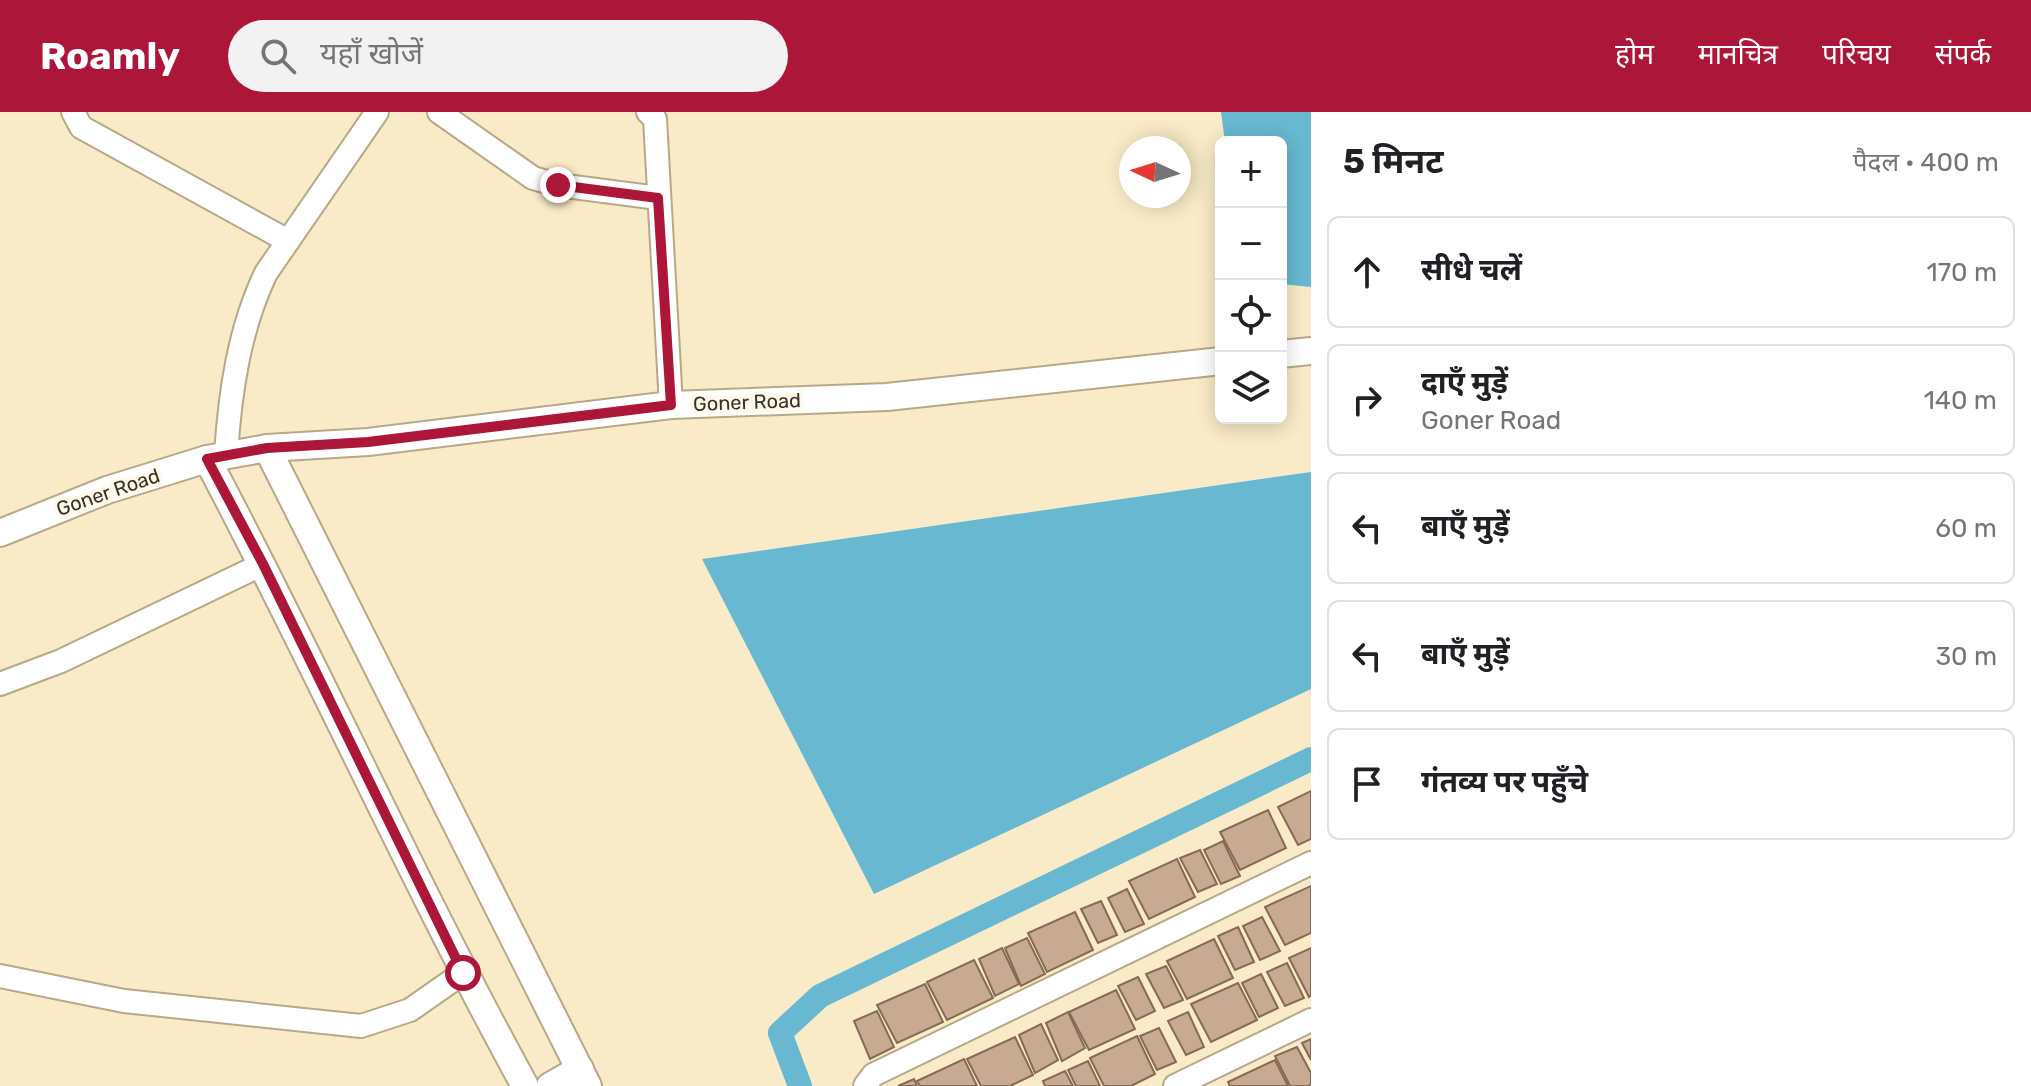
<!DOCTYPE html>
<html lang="hi">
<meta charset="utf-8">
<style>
body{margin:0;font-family:Rubik,"Noto Sans Devanagari",sans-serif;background:#f2f2f2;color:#202124}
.controls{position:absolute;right:24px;top:24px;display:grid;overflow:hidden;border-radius:12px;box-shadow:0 4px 20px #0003}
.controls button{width:72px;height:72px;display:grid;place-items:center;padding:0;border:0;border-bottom:2px solid #e0e0e0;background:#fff;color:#202124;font:40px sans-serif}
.compass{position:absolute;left:1119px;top:24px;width:72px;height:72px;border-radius:50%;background:#fff;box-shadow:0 4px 20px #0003;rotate:274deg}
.stop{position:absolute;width:24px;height:24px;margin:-18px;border:6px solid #ac1639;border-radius:50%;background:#fff}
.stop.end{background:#ac1639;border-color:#fff;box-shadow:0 2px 8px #0008}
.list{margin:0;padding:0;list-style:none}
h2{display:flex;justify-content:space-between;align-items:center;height:104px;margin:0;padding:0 32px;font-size:34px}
h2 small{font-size:26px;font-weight:400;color:#757577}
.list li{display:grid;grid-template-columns:52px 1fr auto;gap:24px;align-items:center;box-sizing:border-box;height:112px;margin:0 16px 16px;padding:0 16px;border:2px solid #e0e0e0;border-radius:12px}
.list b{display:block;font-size:30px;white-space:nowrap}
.list p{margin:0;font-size:26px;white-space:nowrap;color:#757577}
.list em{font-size:26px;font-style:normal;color:#757577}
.icon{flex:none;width:44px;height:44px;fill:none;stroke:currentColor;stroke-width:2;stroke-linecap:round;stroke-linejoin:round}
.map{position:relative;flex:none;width:1311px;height:974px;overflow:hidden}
header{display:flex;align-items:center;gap:48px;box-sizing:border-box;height:112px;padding:0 40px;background:#ac1639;color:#fff}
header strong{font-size:38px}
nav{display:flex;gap:44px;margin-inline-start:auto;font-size:28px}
.search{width:560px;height:72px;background:#f2f2f2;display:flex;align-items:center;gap:20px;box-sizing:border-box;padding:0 28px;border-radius:44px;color:#757577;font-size:30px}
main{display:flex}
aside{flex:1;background:#fff}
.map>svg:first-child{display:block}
</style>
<header>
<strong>Roamly</strong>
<div class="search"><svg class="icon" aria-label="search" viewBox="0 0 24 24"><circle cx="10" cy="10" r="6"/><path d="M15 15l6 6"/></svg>यहाँ खोजें</div>
<nav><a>होम</a><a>मानचित्र</a><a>परिचय</a><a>संपर्क</a></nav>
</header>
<main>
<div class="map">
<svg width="1311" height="974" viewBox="0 0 1311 974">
<rect width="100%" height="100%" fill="#f9ebc7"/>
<g fill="#67b8d0">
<polygon points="1221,0 1311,0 1311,175 1281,172 1281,30 1225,30"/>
<polygon points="1311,360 1311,577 874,782 702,447"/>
</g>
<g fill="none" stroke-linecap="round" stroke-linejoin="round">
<polyline stroke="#67b8d0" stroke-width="24" points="800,974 780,921 820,884 1311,647"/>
</g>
<g fill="#c7aa91" stroke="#866a53" stroke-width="2">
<polygon points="1311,679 1311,727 1298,733 1278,695"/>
<polygon points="1268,698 1286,736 1240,758 1220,720"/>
<polygon points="1223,729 1240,764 1221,772 1204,738"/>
<polygon points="1200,738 1217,772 1198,780 1180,746"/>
<polygon points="1177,747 1195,785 1149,807 1129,769"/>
<polygon points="1311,774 1311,821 1285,833 1265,795"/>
<polygon points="1127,777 1144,812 1125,820 1108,786"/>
<polygon points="1101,789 1117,823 1098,831 1081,797"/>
<polygon points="1075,800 1093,838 1047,860 1028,821"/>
<polygon points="1262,805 1280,839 1260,848 1243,814"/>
<polygon points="1238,815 1254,850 1235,858 1218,824"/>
<polygon points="1027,826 1045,862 1021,874 1005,836"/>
<polygon points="1214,827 1233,866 1187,887 1167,849"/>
<polygon points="1002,836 1019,872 995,884 979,847"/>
<polygon points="1311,836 1311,883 1309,885 1289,846"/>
<polygon points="974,848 993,886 947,908 927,870"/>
<polygon points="1287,851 1304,886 1285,894 1267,860"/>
<polygon points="1166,854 1183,888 1164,896 1146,862"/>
<polygon points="1261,862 1278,896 1259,905 1242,871"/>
<polygon points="1138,865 1155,899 1136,908 1118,874"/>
<polygon points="1238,871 1257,908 1211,930 1191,892"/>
<polygon points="925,872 943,910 897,931 877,893"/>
<polygon points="1116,878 1135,917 1089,938 1069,900"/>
<polygon points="877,899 894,935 870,947 854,909"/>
<polygon points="1068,900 1085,936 1062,949 1046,911"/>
<polygon points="1188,900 1204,935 1186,943 1168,909"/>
<polygon points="1041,912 1058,948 1035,961 1019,923"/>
<polygon points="1159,916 1176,950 1157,958 1140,924"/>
<polygon points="1137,924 1155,962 1131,974 1104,974 1090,946"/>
<polygon points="1015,925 1033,963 1010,974 981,974 967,947"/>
<polygon points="1311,927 1311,948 1302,931"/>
<polygon points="1297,935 1311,961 1311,972 1308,974 1290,974 1275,944"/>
<polygon points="964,947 977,974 920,974 917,969"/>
<polygon points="1275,948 1288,974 1230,974 1228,970"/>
<polygon points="1088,949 1100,974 1076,974 1068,958"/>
<polygon points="1065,959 1073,974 1045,974 1043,969"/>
<polygon points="914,967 917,974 898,974"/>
</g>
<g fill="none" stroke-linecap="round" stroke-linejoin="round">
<defs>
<g id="minor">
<polyline points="73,0 81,15 288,129"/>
<polyline points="439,0 533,66 558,73 658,86"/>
<polyline points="648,0 655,7 671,293"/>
<path d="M226,342C230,281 239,217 266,161L377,0"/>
<polyline points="0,572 61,549 263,452"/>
<polyline points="0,864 124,889 361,914 410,898 463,861"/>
<polyline points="865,974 873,963 1311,751"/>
<polyline points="1175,974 1311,908"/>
</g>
<g id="tertiary">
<polyline points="1281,242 1311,239"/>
<polyline points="267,336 588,974"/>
<path d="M207,347C317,554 412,768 525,974"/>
<polyline points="0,421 107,378 207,347 267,336 368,330 671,293 887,285 1221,249"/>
<polyline points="550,974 580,957"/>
</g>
</defs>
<use href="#minor" stroke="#b6a987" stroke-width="26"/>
<use href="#tertiary" stroke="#b6a987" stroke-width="30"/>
<use href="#minor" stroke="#fff" stroke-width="22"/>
<use href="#tertiary" stroke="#fff" stroke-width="26"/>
</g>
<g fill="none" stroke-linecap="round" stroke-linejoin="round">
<polyline stroke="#ac1639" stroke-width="10" points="463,861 263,452 207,347 267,336 368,330 671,293 658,86 558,73"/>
</g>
<g text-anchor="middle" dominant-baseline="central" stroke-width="8" stroke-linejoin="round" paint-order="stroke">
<g font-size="20" fill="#373124" stroke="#fef9eb">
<text transform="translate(747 290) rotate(-2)">Goner Road</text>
<text transform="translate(108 380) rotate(-19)">Goner Road</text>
</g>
</g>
</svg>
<div class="controls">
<button>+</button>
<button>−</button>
<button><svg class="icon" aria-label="locate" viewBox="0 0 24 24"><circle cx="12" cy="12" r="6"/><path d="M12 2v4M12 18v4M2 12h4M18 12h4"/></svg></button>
<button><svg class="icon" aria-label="layers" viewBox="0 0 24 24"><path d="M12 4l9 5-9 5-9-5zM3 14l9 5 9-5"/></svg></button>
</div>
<svg class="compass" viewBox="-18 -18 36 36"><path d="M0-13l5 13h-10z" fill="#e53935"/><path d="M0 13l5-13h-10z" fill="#757577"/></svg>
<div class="stop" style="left:463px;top:861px"></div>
<div class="stop end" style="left:558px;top:73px"></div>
</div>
<aside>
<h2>5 मिनट<small>पैदल · 400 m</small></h2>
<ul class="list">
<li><svg class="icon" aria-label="ahead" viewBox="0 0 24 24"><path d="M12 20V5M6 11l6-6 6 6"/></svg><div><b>सीधे चलें</b></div><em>170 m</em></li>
<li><svg class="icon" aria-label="right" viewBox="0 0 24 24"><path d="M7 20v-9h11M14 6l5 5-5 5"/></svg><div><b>दाएँ मुड़ें</b><p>Goner Road</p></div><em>140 m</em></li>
<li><svg class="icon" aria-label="left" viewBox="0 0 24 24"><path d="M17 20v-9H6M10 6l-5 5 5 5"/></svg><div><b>बाएँ मुड़ें</b></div><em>60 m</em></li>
<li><svg class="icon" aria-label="left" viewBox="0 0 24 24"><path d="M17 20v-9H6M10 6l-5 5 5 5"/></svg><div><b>बाएँ मुड़ें</b></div><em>30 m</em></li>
<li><svg class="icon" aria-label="arrive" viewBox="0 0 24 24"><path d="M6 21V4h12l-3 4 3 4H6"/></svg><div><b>गंतव्य पर पहुँचे</b></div></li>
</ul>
</aside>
</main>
